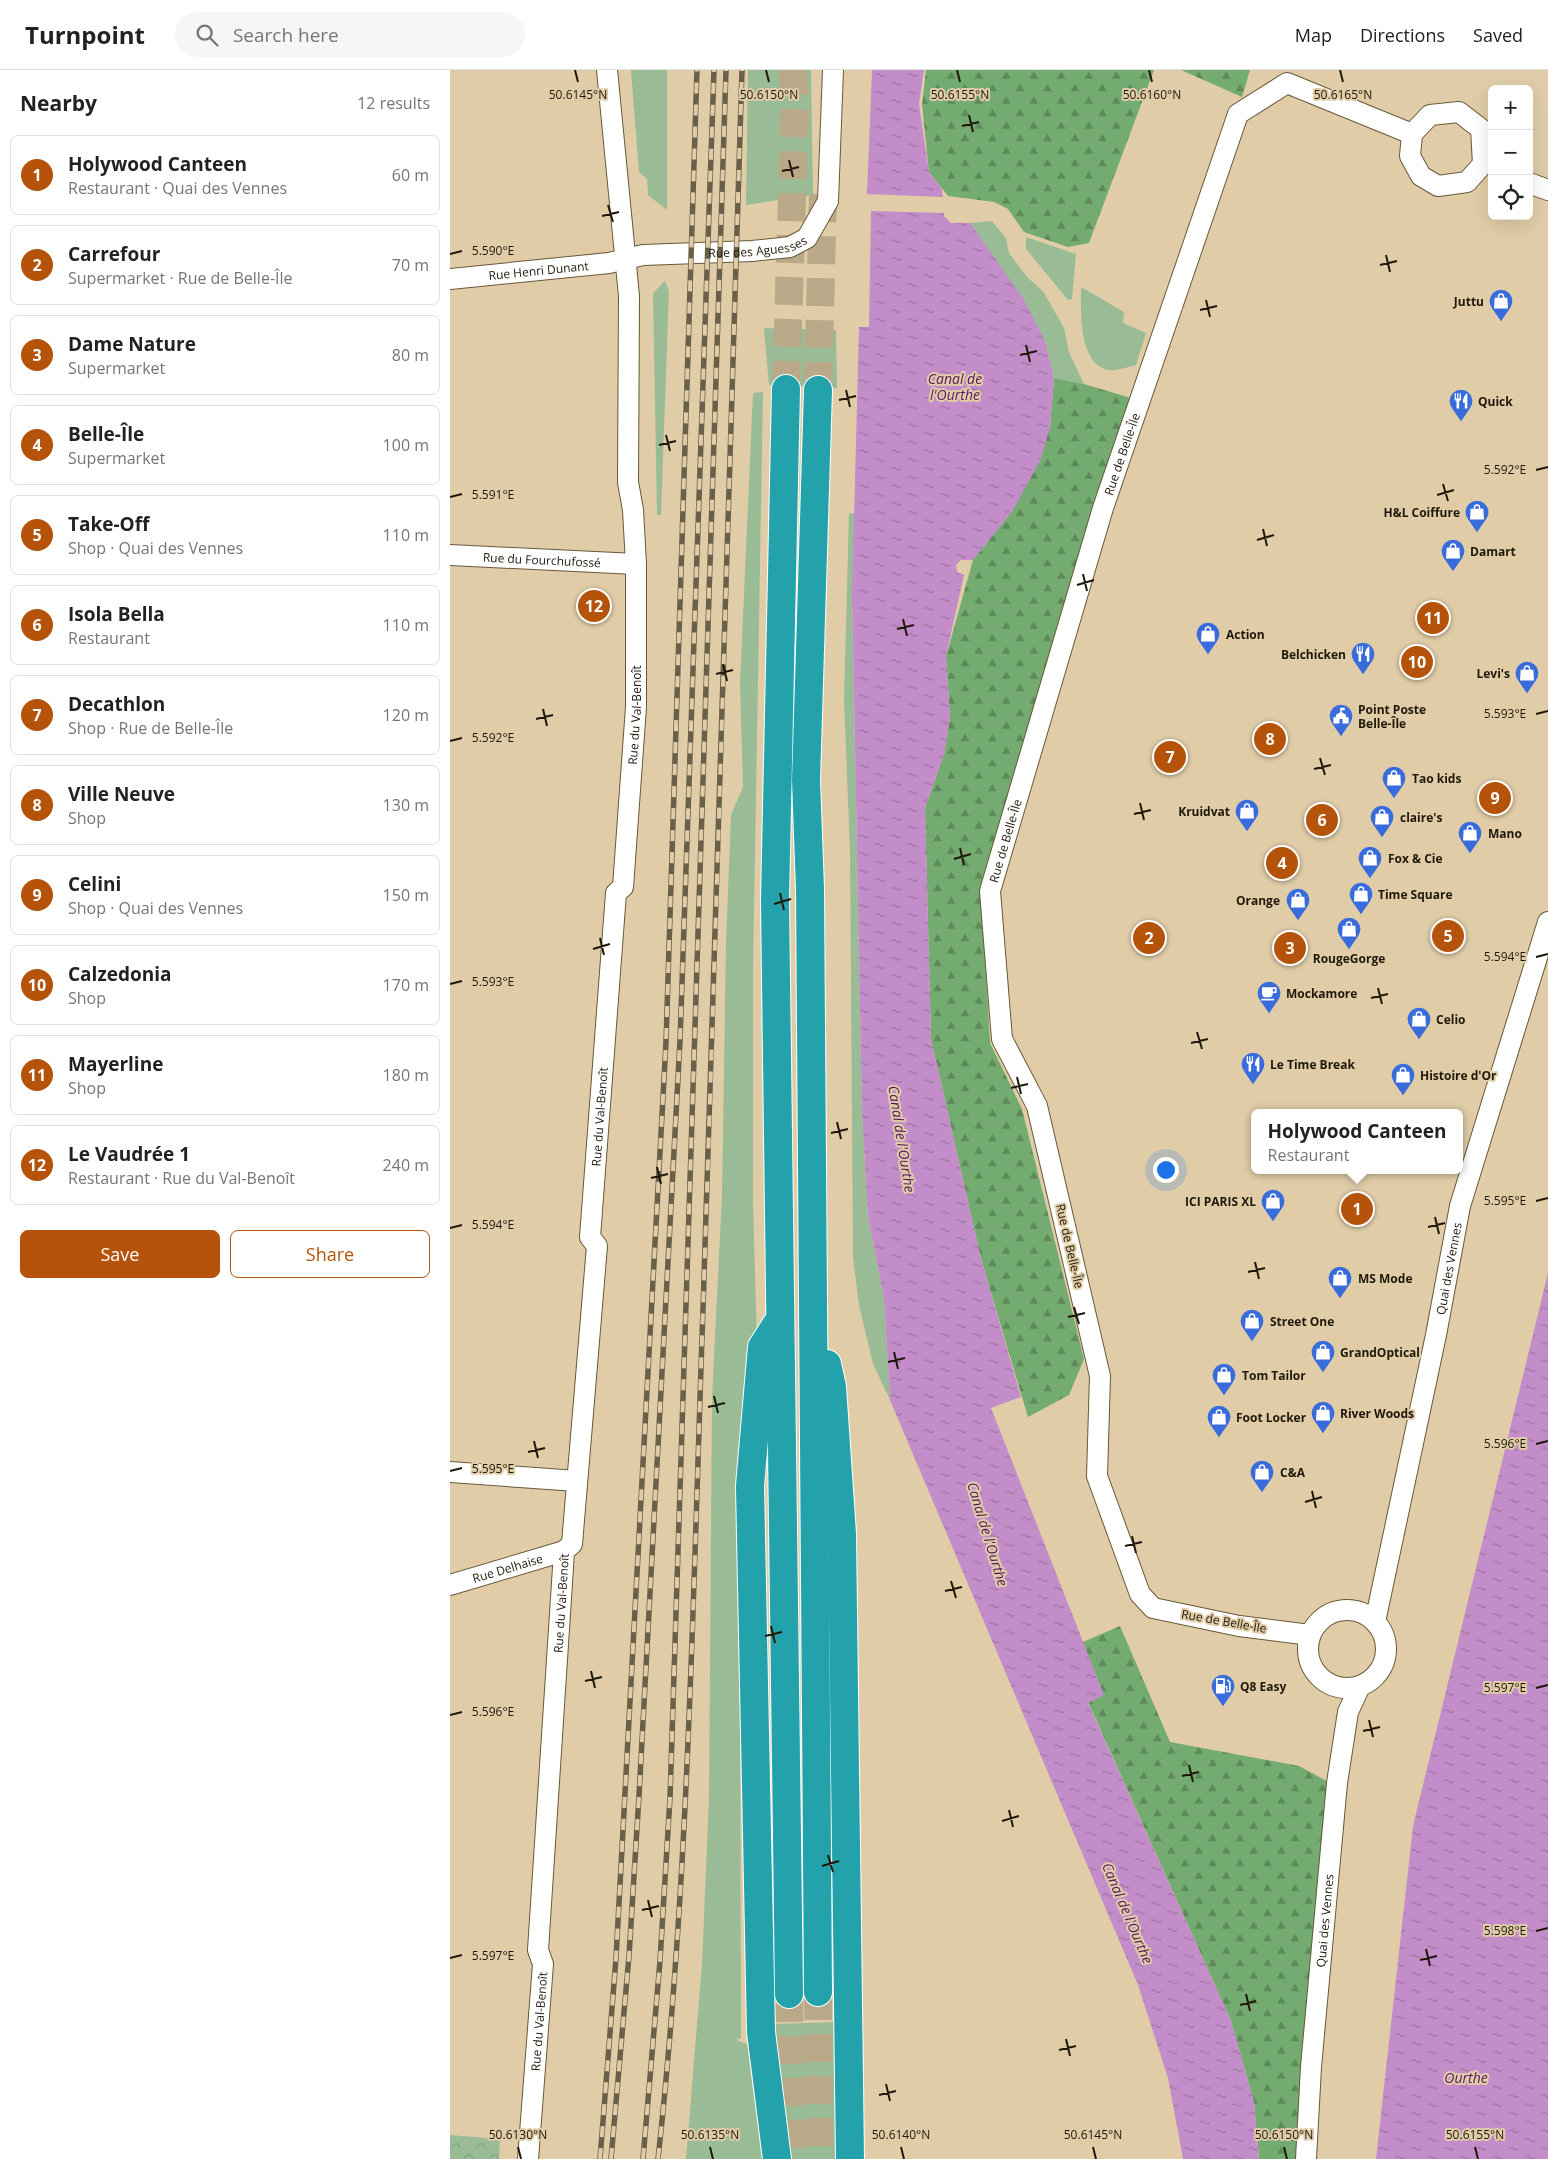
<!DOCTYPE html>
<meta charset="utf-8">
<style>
body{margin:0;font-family:"Open Sans",sans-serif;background:#f6f6f6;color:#222}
.controls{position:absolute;right:15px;top:15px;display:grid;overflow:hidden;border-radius:8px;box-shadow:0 5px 20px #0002}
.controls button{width:45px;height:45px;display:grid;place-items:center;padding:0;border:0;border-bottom:1px solid #e0e0e0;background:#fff;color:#222;font:25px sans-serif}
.you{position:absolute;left:715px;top:1099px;width:18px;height:18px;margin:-12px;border:4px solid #fff;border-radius:50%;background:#1a73e8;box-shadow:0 0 0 8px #1a73e833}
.badge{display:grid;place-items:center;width:32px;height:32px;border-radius:50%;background:#b45309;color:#fff;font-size:16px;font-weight:700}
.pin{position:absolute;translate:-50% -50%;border:2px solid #fff;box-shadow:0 1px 5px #0006}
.popup{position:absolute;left:801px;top:1039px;width:212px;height:65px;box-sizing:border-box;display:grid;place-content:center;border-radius:8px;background:#fff;filter:drop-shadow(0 1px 4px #0005);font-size:16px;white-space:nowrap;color:#767676}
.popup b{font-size:19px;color:#222}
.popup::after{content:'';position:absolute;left:50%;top:100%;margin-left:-10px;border:10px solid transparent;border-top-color:#fff}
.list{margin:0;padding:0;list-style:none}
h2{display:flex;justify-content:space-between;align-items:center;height:65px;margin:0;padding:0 20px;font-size:21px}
h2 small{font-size:16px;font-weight:400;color:#767676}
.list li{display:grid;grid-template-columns:32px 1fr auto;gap:15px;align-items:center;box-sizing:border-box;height:80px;margin:0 10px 10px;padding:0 10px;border:1px solid #e0e0e0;border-radius:8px}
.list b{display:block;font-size:19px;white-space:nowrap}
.list p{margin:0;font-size:16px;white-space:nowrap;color:#767676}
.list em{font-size:16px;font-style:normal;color:#767676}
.actions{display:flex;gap:10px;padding:15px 20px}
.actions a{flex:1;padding:11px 0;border:1px solid #b45309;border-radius:8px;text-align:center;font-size:18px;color:#b45309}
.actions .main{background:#b45309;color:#fff}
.icon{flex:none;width:28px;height:28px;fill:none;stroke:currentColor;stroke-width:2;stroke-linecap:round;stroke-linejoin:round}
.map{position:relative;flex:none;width:1098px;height:2089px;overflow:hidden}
header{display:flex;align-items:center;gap:30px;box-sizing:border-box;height:70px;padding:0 25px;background:#fff;border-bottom:1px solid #e0e0e0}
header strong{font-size:24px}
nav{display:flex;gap:28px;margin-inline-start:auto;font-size:18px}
.search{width:350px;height:45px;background:#f6f6f6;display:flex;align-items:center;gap:12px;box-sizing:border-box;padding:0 18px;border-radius:28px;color:#767676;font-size:19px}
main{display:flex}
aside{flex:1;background:#fff}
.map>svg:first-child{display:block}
</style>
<header>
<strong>Turnpoint</strong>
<div class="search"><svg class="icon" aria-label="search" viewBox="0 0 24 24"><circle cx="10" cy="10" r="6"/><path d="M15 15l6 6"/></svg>Search here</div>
<nav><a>Map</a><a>Directions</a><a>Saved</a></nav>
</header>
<main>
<aside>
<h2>Nearby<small>12 results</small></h2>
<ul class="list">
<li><span class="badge">1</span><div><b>Holywood Canteen</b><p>Restaurant · Quai des Vennes</p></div><em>60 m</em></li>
<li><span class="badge">2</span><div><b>Carrefour</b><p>Supermarket · Rue de Belle-Île</p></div><em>70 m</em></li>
<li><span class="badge">3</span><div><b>Dame Nature</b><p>Supermarket</p></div><em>80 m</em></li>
<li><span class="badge">4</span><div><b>Belle-Île</b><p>Supermarket</p></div><em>100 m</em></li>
<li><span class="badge">5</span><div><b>Take-Off</b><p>Shop · Quai des Vennes</p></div><em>110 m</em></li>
<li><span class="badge">6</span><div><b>Isola Bella</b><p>Restaurant</p></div><em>110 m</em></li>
<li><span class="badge">7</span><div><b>Decathlon</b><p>Shop · Rue de Belle-Île</p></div><em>120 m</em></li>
<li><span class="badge">8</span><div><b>Ville Neuve</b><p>Shop</p></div><em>130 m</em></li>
<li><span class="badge">9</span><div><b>Celini</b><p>Shop · Quai des Vennes</p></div><em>150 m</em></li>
<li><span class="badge">10</span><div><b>Calzedonia</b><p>Shop</p></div><em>170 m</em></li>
<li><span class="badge">11</span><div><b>Mayerline</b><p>Shop</p></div><em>180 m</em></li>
<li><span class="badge">12</span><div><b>Le Vaudrée 1</b><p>Restaurant · Rue du Val-Benoît</p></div><em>240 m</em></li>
</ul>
<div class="actions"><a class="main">Save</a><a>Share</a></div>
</aside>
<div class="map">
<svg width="1098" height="2089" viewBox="0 0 1098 2089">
<defs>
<pattern id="forest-firs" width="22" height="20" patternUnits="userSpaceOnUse" patternTransform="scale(1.25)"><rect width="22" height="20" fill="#73ab70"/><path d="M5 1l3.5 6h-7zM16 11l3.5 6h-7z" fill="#5e8a5a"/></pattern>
<pattern id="park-crowns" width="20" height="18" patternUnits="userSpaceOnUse" patternTransform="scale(1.25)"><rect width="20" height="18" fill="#99bc97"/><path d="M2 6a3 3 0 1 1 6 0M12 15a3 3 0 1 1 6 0" fill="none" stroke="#83a181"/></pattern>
<pattern id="water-ripples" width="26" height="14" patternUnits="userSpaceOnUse" patternTransform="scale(1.25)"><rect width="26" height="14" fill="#c38dc9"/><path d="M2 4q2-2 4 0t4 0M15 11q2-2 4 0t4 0" fill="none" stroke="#9e72a1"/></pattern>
</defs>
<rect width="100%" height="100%" fill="#e0cda8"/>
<g fill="#99bc97">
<polygon points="181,0 217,0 217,140 198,125 197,109 189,102"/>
<polygon points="298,0 361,0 363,125 296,135"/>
<polygon points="542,151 556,168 559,183 577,207 593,221 614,258 619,282 634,314 604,308 595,271 554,202 520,153"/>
<polygon points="576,167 626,184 622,229 618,230 576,179"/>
<polygon points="215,211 219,221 211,445 207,445 203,223"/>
<path d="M631,217L674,242L673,253L696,263L686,295C678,297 667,301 659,300C628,295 631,240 631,217Z"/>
<polygon points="314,258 386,260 387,318 319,315"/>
<polygon points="313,322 303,900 303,1131 307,1275 290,1619 291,1968 286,1970 297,1974 312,2089 236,2089 252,1894 259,1729 262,1328 272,1125 276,872 281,745 293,717 290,614 303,323"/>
<polygon points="399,443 406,444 402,524 412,1041 418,1148 434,1228 440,1330 423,1294 409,1235 403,1188 400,781 394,630"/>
<polygon points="388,1952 391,2089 335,2089 322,1954"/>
</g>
<g fill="url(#forest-firs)">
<polygon points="476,0 704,0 639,173 618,177 574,162 558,139 544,132 498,126 479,102 472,35"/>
<polygon points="731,0 800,0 792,27"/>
<polygon points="604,308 634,314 681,328 531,820 540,973 572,1039 634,1289 619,1325 578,1347 531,1189 481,969 475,738 494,684 500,647 496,586 523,490 563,440 600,357"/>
<polygon points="670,1556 720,1672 849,1696 884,1715 852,2089 809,2089 804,2032 781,1951 638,1632 633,1572"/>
</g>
<polygon fill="url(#park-crowns)" points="0,2065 50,2069 49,2089 0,2089"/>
<g fill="url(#water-ripples)">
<polygon points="422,0 474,0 469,34 479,102 492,119 494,146 501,153 520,153 573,228 595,271 604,308 600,357 591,389 563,440 523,490 511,490 506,495 507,502 514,505 496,586 500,647 494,684 475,738 481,969 531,1189 571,1327 541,1338 654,1625 638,1633 781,1951 804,2032 809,2089 733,2089 718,2008 688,1915 440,1330 434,1228 418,1148 412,1041 402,524 409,257 419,257 421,141 417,124"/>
<polygon points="1098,1203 1098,2089 926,2089 963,1756"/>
</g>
<polygon fill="#e0cda8" points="414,124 495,127 496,143 419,141"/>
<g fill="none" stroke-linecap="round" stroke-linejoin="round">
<g stroke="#b9a988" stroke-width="28" stroke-dasharray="28 14" stroke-linecap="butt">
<polyline points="336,319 345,34 343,0"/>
<polyline points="368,320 373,124"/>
<polyline points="368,1922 369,2089"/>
<polyline points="339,1924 341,2089"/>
</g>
<defs>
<g id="street">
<polygon points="1009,42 1031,59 1033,94 1017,112 988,116 971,106 960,86 962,64 980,45"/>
<polyline points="1079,113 1098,120"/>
<path id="s1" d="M0,209L159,193L193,185L302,181L340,177L357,168L378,131L383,0"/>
<path id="s2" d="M0,485L186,494"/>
<polyline points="0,1402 127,1411"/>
<path id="s3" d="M0,1515L114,1481"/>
<circle cx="897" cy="1579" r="39"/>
<path id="s4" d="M925,1552L986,1265L1010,1136L1098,852"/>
<path id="s5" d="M860,1565L789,1556L703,1538L690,1524L647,1406L650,1306L587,1036L552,969L540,821L653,438L788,44L837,13L962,64"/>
<path id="s6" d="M78,2089L93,1894L88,1880L112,1513L114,1481L122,1474L147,1176L140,1167L166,823L173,817L186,637V494L183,440L178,412L179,226L157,0"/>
<path id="s7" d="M856,2089L861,1997L887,1713L898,1642L910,1616"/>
</g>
<g id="highway">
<polyline points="336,319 325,830 339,1924"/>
<polyline points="326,1255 312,1277 300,1416 311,1962 327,2089"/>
<polyline points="377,1294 382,1317 392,1464 400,2089"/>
<polyline points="368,1922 360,819 356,710 368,320"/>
</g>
</defs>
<use href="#street" stroke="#685837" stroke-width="22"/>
<use href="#highway" stroke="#fff" stroke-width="30"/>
<use href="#street" stroke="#fff" stroke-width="20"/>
<use href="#highway" stroke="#23a2ac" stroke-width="28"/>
<defs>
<g id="rail">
<polyline points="150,2089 166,1888 216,972 247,0"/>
<polyline points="161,2089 179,1886 189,1726 230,971 264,0"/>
<polyline points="193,2089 210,1891 220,1728 276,0"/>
<path d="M208,2089C239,1807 243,1522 253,1239C267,826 279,413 292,0"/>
</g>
</defs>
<use href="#rail" stroke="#6a5f48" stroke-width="5.5"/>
<use href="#rail" stroke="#e0cda8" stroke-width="4" stroke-dasharray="11" stroke-linecap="butt"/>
</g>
<path fill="none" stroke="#1f180a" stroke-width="2" d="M125,0L128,12M316,0L319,12M507,0L510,12M699,0L702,12M890,0L893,12M519,45L523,62M512,56L529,52M339,90L343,107M332,101L349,97M158,135L163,152M152,146L169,142M0,184L12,181M936,185L940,202M930,195L947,191M756,230L760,247M750,240L767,236M576,275L580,292M570,285L587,281M396,320L400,337M389,330L406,326M216,365L220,381M209,375L226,371M1086,400L1098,397M993,414L998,431M987,425L1004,420M0,427L12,424M813,459L817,476M807,470L824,465M633,504L637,521M627,515L644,510M453,549L457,566M447,559L464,555M273,594L277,611M266,604L283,600M93,639L97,656M1086,644L1098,641M86,649L103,645M0,671L12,668M870,688L875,705M864,699L881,695M690,733L694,750M684,744L701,740M510,778L514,795M504,789L521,784M330,823L334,840M324,834L341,829M150,868L154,885M143,879L160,874M1086,887L1098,884M0,914L12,911M928,918L932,934M921,928L938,924M747,962L752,979M741,973L758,969M567,1007L571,1024M561,1018L578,1014M387,1052L391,1069M381,1063L398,1059M207,1097L211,1114M201,1108L218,1104M1086,1131L1098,1128M985,1147L989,1164M978,1157L995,1153M0,1158L12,1155M805,1192L809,1209M798,1202L815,1198M624,1237L629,1254M618,1247L635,1243M444,1282L448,1299M438,1292L455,1288M264,1326L268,1343M258,1337L275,1333M84,1371L88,1388M1086,1374L1098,1371M78,1382L95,1378M0,1401L12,1398M862,1421L866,1438M855,1432L872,1427M682,1466L686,1483M675,1476L692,1472M501,1511L506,1528M495,1521L512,1517M321,1556L325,1573M315,1566L332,1562M141,1601L145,1618M135,1611L152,1607M1086,1618L1098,1615M0,1645L12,1642M919,1650L923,1667M913,1661L930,1657M739,1695L743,1712M732,1706L749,1702M559,1740L563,1757M552,1751L569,1746M378,1785L383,1802M372,1796L389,1791M198,1830L202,1847M192,1840L209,1836M1086,1861L1098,1858M976,1879L980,1896M0,1888L12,1885M970,1890L987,1886M796,1924L800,1941M790,1935L806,1931M616,1969L620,1986M609,1980L626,1976M436,2014L440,2031M429,2025L446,2021M68,2077L71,2089M260,2077L263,2089M451,2077L454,2089M643,2077L646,2089M834,2077L837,2089M1025,2077L1028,2089"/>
<defs>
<symbol id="shop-pin" viewBox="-11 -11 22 30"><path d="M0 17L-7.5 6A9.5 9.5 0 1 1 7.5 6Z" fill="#386bdb" stroke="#e0cda8"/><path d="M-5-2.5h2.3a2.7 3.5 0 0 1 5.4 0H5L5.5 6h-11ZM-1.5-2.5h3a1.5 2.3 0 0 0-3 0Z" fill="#fff"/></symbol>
<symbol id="restaurant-pin" viewBox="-11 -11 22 30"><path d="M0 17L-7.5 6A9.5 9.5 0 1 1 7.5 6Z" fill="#386bdb" stroke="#e0cda8"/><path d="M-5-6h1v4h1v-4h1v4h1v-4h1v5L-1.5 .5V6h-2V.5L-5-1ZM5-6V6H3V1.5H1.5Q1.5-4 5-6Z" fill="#fff"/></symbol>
<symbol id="civic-pin" viewBox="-11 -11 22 30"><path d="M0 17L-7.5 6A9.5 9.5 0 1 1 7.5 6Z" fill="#386bdb" stroke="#e0cda8"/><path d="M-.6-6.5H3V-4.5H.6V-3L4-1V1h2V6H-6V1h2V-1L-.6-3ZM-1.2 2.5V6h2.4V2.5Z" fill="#fff"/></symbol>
<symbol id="cafe-pin" viewBox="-11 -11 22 30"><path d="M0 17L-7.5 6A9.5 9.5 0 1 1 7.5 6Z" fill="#386bdb" stroke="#e0cda8"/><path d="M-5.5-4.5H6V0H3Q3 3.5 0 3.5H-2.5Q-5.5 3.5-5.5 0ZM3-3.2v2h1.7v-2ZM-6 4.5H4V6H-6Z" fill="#fff"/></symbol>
<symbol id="fuel-pin" viewBox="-11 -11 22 30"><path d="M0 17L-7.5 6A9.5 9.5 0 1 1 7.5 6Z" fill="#386bdb" stroke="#e0cda8"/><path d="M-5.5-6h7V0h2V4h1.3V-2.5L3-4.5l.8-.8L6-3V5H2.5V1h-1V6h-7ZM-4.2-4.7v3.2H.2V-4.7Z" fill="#fff"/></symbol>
</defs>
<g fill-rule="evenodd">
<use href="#shop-pin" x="1037" y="217" width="28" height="38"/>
<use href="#restaurant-pin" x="997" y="317" width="28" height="38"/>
<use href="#shop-pin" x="1013" y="428" width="28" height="38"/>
<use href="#shop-pin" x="989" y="467" width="28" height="38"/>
<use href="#shop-pin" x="744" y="550" width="28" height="38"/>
<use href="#restaurant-pin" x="899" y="570" width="28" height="38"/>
<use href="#shop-pin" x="1063" y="589" width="28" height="38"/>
<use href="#civic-pin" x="877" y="632" width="28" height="38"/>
<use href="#shop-pin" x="930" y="694" width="28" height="38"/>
<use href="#shop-pin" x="783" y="727" width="28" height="38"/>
<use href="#shop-pin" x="918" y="733" width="28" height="38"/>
<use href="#shop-pin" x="1006" y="749" width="28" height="38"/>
<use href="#shop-pin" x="906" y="774" width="28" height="38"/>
<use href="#shop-pin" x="897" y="810" width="28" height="38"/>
<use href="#shop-pin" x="834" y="816" width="28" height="38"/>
<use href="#shop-pin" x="885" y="845" width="28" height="38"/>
<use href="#cafe-pin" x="805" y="909" width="28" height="38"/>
<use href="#shop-pin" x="955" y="935" width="28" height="38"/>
<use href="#restaurant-pin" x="789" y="980" width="28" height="38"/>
<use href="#shop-pin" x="939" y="991" width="28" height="38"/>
<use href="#shop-pin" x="809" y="1117" width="28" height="38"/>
<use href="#shop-pin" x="876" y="1194" width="28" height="38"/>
<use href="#shop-pin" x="788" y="1237" width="28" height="38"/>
<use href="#shop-pin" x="859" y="1268" width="28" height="38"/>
<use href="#shop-pin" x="760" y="1291" width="28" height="38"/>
<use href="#shop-pin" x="859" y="1329" width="28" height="38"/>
<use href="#shop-pin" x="755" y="1333" width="28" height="38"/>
<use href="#shop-pin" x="798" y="1388" width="28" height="38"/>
<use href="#fuel-pin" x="759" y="1602" width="28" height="38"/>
</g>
<g text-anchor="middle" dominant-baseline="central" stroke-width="4" stroke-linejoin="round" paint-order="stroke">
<g font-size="12" fill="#1f180a" stroke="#e0cda8">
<text stroke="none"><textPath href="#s1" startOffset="310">Rue des Aguesses</textPath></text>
<text stroke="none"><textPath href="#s1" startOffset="89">Rue Henri Dunant</textPath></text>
<text stroke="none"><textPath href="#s5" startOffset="1362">Rue de Belle-Île</textPath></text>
<text stroke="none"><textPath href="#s2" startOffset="92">Rue du Fourchufossé</textPath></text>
<text stroke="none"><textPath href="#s6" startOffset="1458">Rue du Val-Benoît</textPath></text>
<text stroke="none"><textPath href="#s5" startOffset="958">Rue de Belle-Île</textPath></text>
<text stroke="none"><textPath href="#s6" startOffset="1052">Rue du Val-Benoît</textPath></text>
<text transform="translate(620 1176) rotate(77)">Rue de Belle-Île</text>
<text stroke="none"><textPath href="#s4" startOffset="361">Quai des Vennes</textPath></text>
<text stroke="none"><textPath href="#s3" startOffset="60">Rue Delhaise</textPath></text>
<text stroke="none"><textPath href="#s6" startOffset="558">Rue du Val-Benoît</textPath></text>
<text transform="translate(774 1551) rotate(10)">Rue de Belle-Île</text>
<text stroke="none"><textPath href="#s7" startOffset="239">Quai des Vennes</textPath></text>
<text stroke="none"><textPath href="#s6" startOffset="138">Rue du Val-Benoît</textPath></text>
</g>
<g font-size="12" font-weight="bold" fill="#1f180a" stroke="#e0cda8" text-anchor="start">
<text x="1034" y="231" text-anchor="end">Juttu</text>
<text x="1028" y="331">Quick</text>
<text x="1010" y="442" text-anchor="end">H&amp;L Coiffure</text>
<text x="1020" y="481">Damart</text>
<text x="776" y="564">Action</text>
<text x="896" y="584" text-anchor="end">Belchicken</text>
<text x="1060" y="603" text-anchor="end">Levi's</text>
<text x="908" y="639">Point Poste<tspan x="908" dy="14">Belle-Île</tspan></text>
<text x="962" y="708">Tao kids</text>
<text x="780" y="741" text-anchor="end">Kruidvat</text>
<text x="950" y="747">claire's</text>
<text x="1038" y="763">Mano</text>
<text x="938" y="788">Fox &amp; Cie</text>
<text x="928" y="824">Time Square</text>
<text x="830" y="830" text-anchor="end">Orange</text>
<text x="899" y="888" text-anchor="middle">RougeGorge</text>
<text x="836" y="923">Mockamore</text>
<text x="986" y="949">Celio</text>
<text x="820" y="994">Le Time Break</text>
<text x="970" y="1005">Histoire d'Or</text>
<text x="806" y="1131" text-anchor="end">ICI PARIS XL</text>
<text x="908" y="1208">MS Mode</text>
<text x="820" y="1251">Street One</text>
<text x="890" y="1282">GrandOptical</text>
<text x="792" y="1305">Tom Tailor</text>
<text x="890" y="1343">River Woods</text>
<text x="786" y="1347">Foot Locker</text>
<text x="830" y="1402">C&amp;A</text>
<text x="790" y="1616">Q8 Easy</text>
</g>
<g font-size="14" font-style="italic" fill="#56145e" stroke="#e0cda8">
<text x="505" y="308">Canal de<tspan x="505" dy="16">l'Ourthe</tspan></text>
<text transform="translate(452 1069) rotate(81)">Canal de l'Ourthe</text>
<text transform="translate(538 1464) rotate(73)">Canal de l'Ourthe</text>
<text transform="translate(678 1843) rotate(67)">Canal de l'Ourthe</text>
<text x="1016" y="2007">Ourthe</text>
</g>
</g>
<g font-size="12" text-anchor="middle" fill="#1f180a" stroke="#e0cda8" stroke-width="4" stroke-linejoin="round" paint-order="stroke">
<text x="128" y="29">50.6145°N</text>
<text x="319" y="29">50.6150°N</text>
<text x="510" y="29">50.6155°N</text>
<text x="702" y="29">50.6160°N</text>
<text x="893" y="29">50.6165°N</text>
<text x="43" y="185">5.590°E</text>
<text x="1055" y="404">5.592°E</text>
<text x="43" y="429">5.591°E</text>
<text x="1055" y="648">5.593°E</text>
<text x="43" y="672">5.592°E</text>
<text x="1055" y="891">5.594°E</text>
<text x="43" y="916">5.593°E</text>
<text x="1055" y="1135">5.595°E</text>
<text x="43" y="1159">5.594°E</text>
<text x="1055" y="1378">5.596°E</text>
<text x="43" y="1403">5.595°E</text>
<text x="1055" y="1622">5.597°E</text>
<text x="43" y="1646">5.596°E</text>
<text x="1055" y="1865">5.598°E</text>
<text x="43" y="1890">5.597°E</text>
<text x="68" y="2069">50.6130°N</text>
<text x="260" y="2069">50.6135°N</text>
<text x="451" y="2069">50.6140°N</text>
<text x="643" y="2069">50.6145°N</text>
<text x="834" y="2069">50.6150°N</text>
<text x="1025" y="2069">50.6155°N</text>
</g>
</svg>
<div class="controls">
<button>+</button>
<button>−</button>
<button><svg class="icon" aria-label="locate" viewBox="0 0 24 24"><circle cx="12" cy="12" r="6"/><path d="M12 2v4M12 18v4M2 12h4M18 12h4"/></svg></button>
</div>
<div class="you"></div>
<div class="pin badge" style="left:907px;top:1139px">1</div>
<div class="popup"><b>Holywood Canteen</b>Restaurant</div>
<div class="pin badge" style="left:699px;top:868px">2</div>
<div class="pin badge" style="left:840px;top:878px">3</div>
<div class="pin badge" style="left:832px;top:793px">4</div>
<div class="pin badge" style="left:998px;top:866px">5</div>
<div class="pin badge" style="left:872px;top:750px">6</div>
<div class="pin badge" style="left:720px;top:687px">7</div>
<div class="pin badge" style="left:820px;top:669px">8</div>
<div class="pin badge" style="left:1045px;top:728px">9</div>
<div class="pin badge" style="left:967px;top:592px">10</div>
<div class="pin badge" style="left:983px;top:548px">11</div>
<div class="pin badge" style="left:144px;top:536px">12</div>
</div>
</main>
